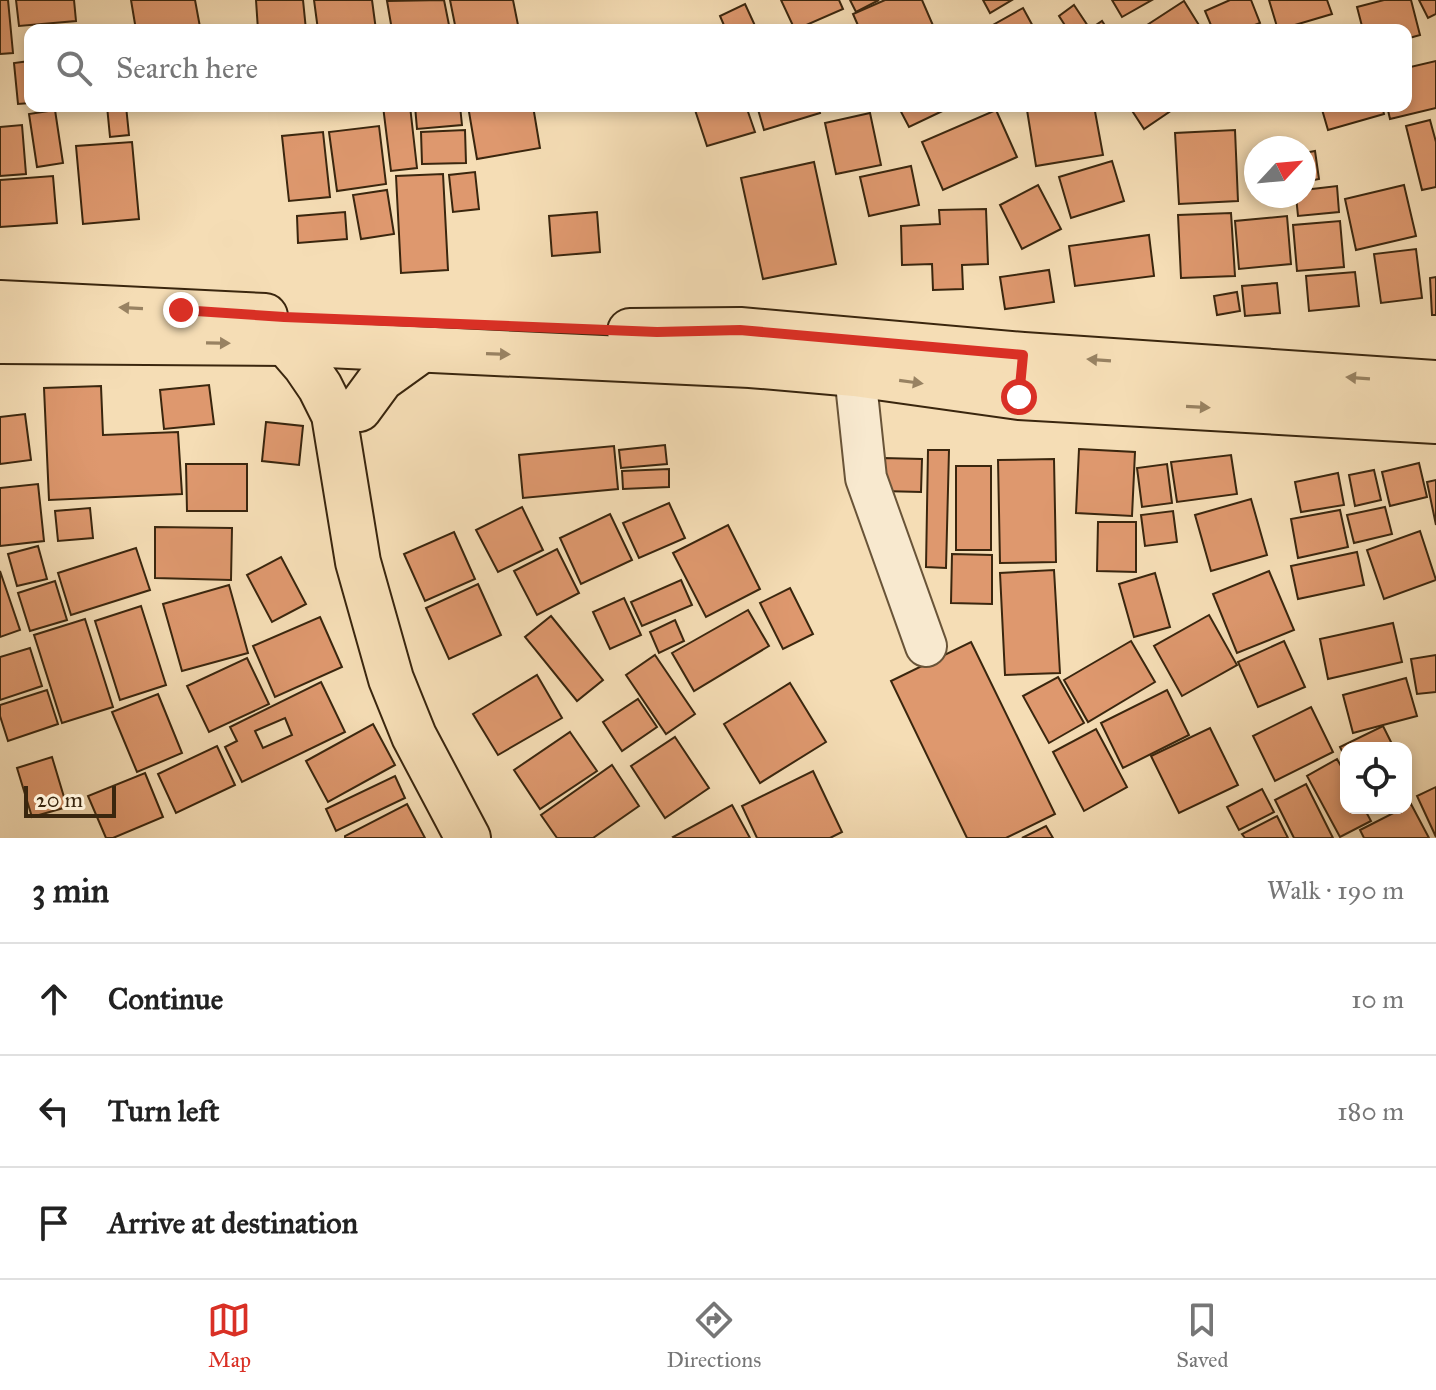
<!DOCTYPE html>
<meta charset="utf-8">
<style>
body{margin:0;font-family:"IM FELL Great Primer",serif;background:#f2f2f2;color:#222}
.controls{position:absolute;right:24px;bottom:24px;display:grid;overflow:hidden;border-radius:16px;box-shadow:0 4px 12px #0003}
.controls button{width:72px;height:72px;display:grid;place-items:center;padding:0;border:0;border-bottom:2px solid #e0e0e0;background:#fff;color:#222;font:40px sans-serif}
.compass{position:absolute;left:1244px;top:136px;width:72px;height:72px;border-radius:50%;background:#fff;box-shadow:0 4px 12px #0003;rotate:64deg}
.scale{position:absolute;left:24px;bottom:20px;width:92px;box-sizing:border-box;padding-left:8px;border:4px solid #3a260e;border-top:0;font-size:22px;line-height:28px;white-space:nowrap;color:#3a260e;-webkit-text-stroke:6px #f8e9cf;paint-order:stroke}
.stop{position:absolute;width:24px;height:24px;margin:-18px;border:6px solid #d93025;border-radius:50%;background:#fff}
.stop.end{background:#d93025;border-color:#fff;box-shadow:0 2px 8px #0008}
.list{margin:0;padding:0;list-style:none}
h2{display:flex;justify-content:space-between;align-items:center;height:104px;margin:0;padding:0 32px;font-size:34px}
h2 small{font-size:26px;font-weight:400;color:#767676}
.list li{display:grid;grid-template-columns:52px 1fr auto;gap:24px;align-items:center;box-sizing:border-box;height:112px;padding:0 32px;border-top:2px solid #e0e0e0}
.list b{display:block;font-size:30px;white-space:nowrap}
.list em{font-size:26px;font-style:normal;color:#767676}
.icon{flex:none;width:44px;height:44px;fill:none;stroke:currentColor;stroke-width:2;stroke-linecap:round;stroke-linejoin:round}
.map{position:relative;flex:none;width:1436px;height:838px;overflow:hidden}
.search{position:absolute;background:#fff;box-shadow:0 4px 12px #0003;left:24px;right:24px;top:24px;height:88px;display:flex;align-items:center;gap:20px;box-sizing:border-box;padding:0 28px;border-radius:16px;color:#767676;font-size:30px}
.sheet{height:440px;background:#fff}
nav{display:flex;justify-content:space-around;align-items:center;box-sizing:border-box;height:112px;border-top:2px solid #e0e0e0;background:#fff;font-size:22px;color:#767676}
nav a{display:grid;justify-items:center;gap:4px}
nav .on{color:#d93025}
.map>svg:first-child{display:block}
</style>
<div class="map">
<svg width="1436" height="838" viewBox="0 0 1436 838">
<rect width="100%" height="100%" fill="#f5ddb5"/>
<filter id="stains"><feTurbulence type="fractalNoise" baseFrequency=".0025" numOctaves="4"/><feColorMatrix values="0 0 0 0 .2 0 0 0 0 .09 0 0 0 0 .02 0 0 0 .5 -.17"/></filter>
<radialGradient id="worn" r=".72"><stop offset=".6" stop-color="#630" stop-opacity="0"/><stop offset="1" stop-color="#630" stop-opacity=".3"/></radialGradient>
<g fill="#de986e" stroke="#3a260e" stroke-width="2" fill-rule="evenodd">
<polygon points="0,0 8,0 13,53 0,54"/>
<polygon points="16,0 74,0 76,21 19,26"/>
<polygon points="131,0 195,0 200,27 179,30 136,30"/>
<polygon points="256,0 303,0 306,30 258,30"/>
<polygon points="314,0 372,0 376,30 318,30"/>
<polygon points="444,0 450,30 392,30 387,1"/>
<polygon points="450,0 513,0 519,30 456,30"/>
<polygon points="781,0 839,0 843,9 795,30"/>
<polygon points="850,0 879,0 856,12"/>
<polygon points="885,0 922,0 935,30 860,30 853,14"/>
<polygon points="983,0 1012,0 990,13"/>
<polygon points="1112,0 1152,0 1122,17"/>
<polygon points="1230,0 1251,0 1260,23 1242,30 1213,30 1205,11"/>
<polygon points="1269,0 1327,0 1332,14 1278,30"/>
<polygon points="1384,0 1411,0 1420,35 1406,39 1406,30 1363,30 1357,7"/>
<polygon points="1419,0 1436,0 1436,14 1428,18"/>
<polygon points="1184,1 1202,30 1146,30 1144,27"/>
<polygon points="745,4 757,30 726,30 720,16"/>
<polygon points="1074,5 1090,29 1102,21 1108,30 1068,30 1059,16"/>
<polygon points="1023,8 1035,30 984,30"/>
<polygon points="30,61 30,103 18,104 14,63"/>
<polygon points="1436,61 1436,108 1390,119 1387,106 1406,106 1406,68"/>
<polygon points="107,106 126,106 129,135 110,137"/>
<polygon points="383,106 410,106 417,168 391,171"/>
<polygon points="415,106 460,106 462,125 417,129"/>
<polygon points="468,106 533,106 540,148 477,159"/>
<polygon points="707,106 746,106 755,132 707,146 695,110"/>
<polygon points="757,106 818,106 820,113 764,130"/>
<polygon points="898,106 953,106 909,127"/>
<polygon points="1047,106 1094,106 1103,155 1036,166 1027,110"/>
<polygon points="1129,106 1178,106 1144,129"/>
<polygon points="1321,106 1382,106 1384,114 1328,130"/>
<polygon points="55,110 63,163 37,167 29,114"/>
<polygon points="996,110 1017,157 943,190 922,142"/>
<polygon points="870,113 881,165 836,174 825,123"/>
<polygon points="1430,120 1436,142 1436,187 1422,190 1406,126"/>
<polygon points="22,125 26,174 0,176 0,127"/>
<polygon points="379,126 386,184 337,191 329,132"/>
<polygon points="465,130 466,163 422,164 421,132"/>
<polygon points="1235,130 1238,201 1179,204 1175,133"/>
<polygon points="323,132 330,197 289,201 282,136"/>
<polygon points="132,142 139,219 83,224 76,146"/>
<polygon points="1315,151 1319,179 1304,182 1304,153"/>
<polygon points="1112,161 1124,201 1071,218 1059,177"/>
<polygon points="814,162 836,264 763,279 741,178"/>
<polygon points="911,166 919,205 869,216 860,177"/>
<polygon points="475,172 479,209 453,212 449,175"/>
<polygon points="443,174 448,270 401,273 396,176"/>
<polygon points="53,176 57,223 0,227 0,180"/>
<polygon points="1038,185 1061,229 1022,249 1000,205"/>
<polygon points="1404,185 1416,236 1356,250 1345,199"/>
<polygon points="1337,186 1339,212 1298,216 1296,196 1304,196 1304,190"/>
<polygon points="387,190 394,234 361,239 353,195"/>
<polygon points="986,209 988,264 962,265 963,289 933,290 932,264 902,265 901,226 940,224 939,210"/>
<polygon points="345,212 347,239 298,243 297,216"/>
<polygon points="597,212 600,252 552,256 549,216"/>
<polygon points="1231,213 1235,276 1181,278 1178,215"/>
<polygon points="1287,216 1291,264 1239,269 1235,221"/>
<polygon points="1340,221 1344,267 1297,271 1293,225"/>
<polygon points="1149,235 1154,276 1075,286 1069,246"/>
<polygon points="1416,249 1422,298 1381,303 1374,254"/>
<polygon points="1049,270 1054,302 1005,309 1000,277"/>
<polygon points="1355,272 1359,306 1309,311 1306,276"/>
<polygon points="1436,277 1436,315 1432,315 1430,278"/>
<polygon points="1277,283 1280,313 1245,316 1242,286"/>
<polygon points="1237,292 1240,311 1217,315 1214,296"/>
<polygon points="209,385 214,424 164,429 160,390"/>
<polygon points="101,386 103,435 178,432 182,494 49,500 44,388"/>
<polygon points="25,414 31,460 0,464 0,417"/>
<polygon points="266,422 303,426 299,465 262,461"/>
<polygon points="665,445 667,464 621,468 619,450"/>
<polygon points="614,446 618,489 523,498 519,455"/>
<polygon points="1079,449 1135,452 1132,516 1076,513"/>
<polygon points="928,450 949,450 946,568 926,567"/>
<polygon points="1231,455 1237,494 1177,502 1171,462"/>
<polygon points="883,458 922,459 921,492 882,491"/>
<polygon points="1054,459 1056,562 1000,563 998,460"/>
<polygon points="1419,463 1427,497 1390,506 1382,472"/>
<polygon points="186,464 247,464 247,511 187,511"/>
<polygon points="1167,464 1172,503 1142,507 1137,468"/>
<rect x="956" y="466" width="35" height="84"/>
<polygon points="669,469 669,487 623,489 622,471"/>
<polygon points="1374,470 1381,500 1355,506 1349,475"/>
<polygon points="1338,473 1344,505 1301,512 1295,482"/>
<polygon points="1436,480 1436,525 1427,482"/>
<polygon points="38,484 44,541 0,546 0,488"/>
<polygon points="1251,499 1267,555 1211,571 1195,515"/>
<polygon points="669,503 685,538 639,558 623,523"/>
<polygon points="522,507 543,550 498,572 476,530"/>
<polygon points="1385,507 1392,534 1354,543 1347,515"/>
<polygon points="90,508 93,538 58,541 55,511"/>
<polygon points="1340,510 1348,547 1298,558 1291,519"/>
<polygon points="1173,511 1177,542 1145,546 1141,515"/>
<polygon points="610,514 632,560 581,584 560,538"/>
<polygon points="1098,522 1136,522 1136,572 1097,571"/>
<polygon points="728,525 760,589 706,617 673,553"/>
<polygon points="155,527 232,528 231,580 155,578"/>
<polygon points="1420,531 1436,580 1384,599 1367,550"/>
<polygon points="454,532 475,579 425,601 404,554"/>
<polygon points="38,546 47,579 17,586 8,554"/>
<polygon points="136,548 150,590 71,615 58,573"/>
<polygon points="557,549 579,593 537,615 514,571"/>
<polygon points="1357,552 1364,585 1298,599 1291,566"/>
<polygon points="952,554 992,555 992,604 951,603"/>
<polygon points="281,557 306,604 272,622 247,575"/>
<polygon points="1054,570 1060,673 1005,675 1000,573"/>
<polygon points="0,571 20,630 0,637"/>
<polygon points="1269,571 1294,630 1237,653 1213,594"/>
<polygon points="1155,573 1170,627 1134,637 1119,584"/>
<polygon points="681,580 692,605 642,626 631,602"/>
<polygon points="55,581 67,620 30,631 18,593"/>
<polygon points="478,584 501,635 449,659 426,608"/>
<polygon points="229,585 248,653 182,671 163,604"/>
<polygon points="790,588 813,634 783,649 760,603"/>
<polygon points="624,598 641,635 610,649 593,612"/>
<polygon points="141,606 166,685 120,700 95,621"/>
<polygon points="748,610 769,646 694,691 672,653"/>
<polygon points="1209,615 1237,665 1182,696 1154,646"/>
<polygon points="551,616 603,680 577,701 525,637"/>
<polygon points="320,617 342,667 275,697 253,646"/>
<polygon points="85,619 113,707 62,723 34,635"/>
<polygon points="675,620 684,641 659,653 650,632"/>
<polygon points="1393,623 1402,662 1328,679 1320,639"/>
<polygon points="1131,641 1155,682 1088,722 1064,680"/>
<polygon points="1284,641 1305,687 1258,707 1238,662"/>
<polygon points="971,642 1055,814 1006,838 967,838 891,681"/>
<polygon points="30,648 42,686 0,700 0,657"/>
<polygon points="655,655 695,714 666,734 626,675"/>
<polygon points="1436,655 1436,692 1417,694 1411,659"/>
<polygon points="247,658 269,704 209,732 187,686"/>
<polygon points="537,675 562,718 498,755 473,714"/>
<polygon points="1058,677 1084,723 1049,743 1023,696"/>
<polygon points="1406,678 1417,716 1353,733 1343,695"/>
<path d="M321,682L345,732L242,782L225,747L237,741L230,727ZM285,718L292,735L263,748L255,731Z"/>
<polygon points="790,683 826,742 760,783 724,724"/>
<polygon points="47,690 58,724 8,741 0,716 0,705"/>
<polygon points="1167,690 1189,735 1123,768 1101,723"/>
<polygon points="158,694 182,753 137,772 112,712"/>
<polygon points="638,699 657,727 622,751 603,722"/>
<polygon points="1311,707 1333,752 1275,781 1253,736"/>
<polygon points="373,724 395,765 328,802 306,761"/>
<polygon points="1383,726 1394,748 1346,748 1346,759 1340,747"/>
<polygon points="1210,728 1238,785 1179,813 1151,756"/>
<polygon points="1096,729 1127,787 1084,811 1053,752"/>
<polygon points="570,732 597,771 540,809 514,770"/>
<polygon points="675,737 709,788 665,818 631,766"/>
<polygon points="217,746 235,785 176,813 158,774"/>
<polygon points="52,757 67,807 32,817 17,768"/>
<polygon points="1337,759 1346,775 1346,808 1364,808 1371,821 1340,837 1307,776"/>
<polygon points="612,765 639,806 593,838 557,838 541,815"/>
<polygon points="813,771 842,832 830,838 757,838 742,806"/>
<polygon points="145,773 163,817 113,838 106,838 88,796"/>
<polygon points="395,776 405,798 336,831 326,809"/>
<polygon points="1306,784 1333,838 1294,838 1275,800"/>
<polygon points="1436,787 1436,837 1417,796"/>
<polygon points="1262,789 1274,812 1239,830 1227,807"/>
<polygon points="407,804 425,838 345,838 345,836"/>
<polygon points="1411,804 1429,838 1364,838 1360,830"/>
<polygon points="732,805 750,838 674,838 673,837"/>
<polygon points="1277,816 1288,838 1245,838 1242,834"/>
<polygon points="1046,826 1053,838 1022,838"/>
</g>
<g fill="none" stroke-linecap="round" stroke-linejoin="round">
<defs>
<polyline id="minor" points="855,374 866,478 926,646"/>
<g id="major">
<polyline points="0,303 265,316"/>
<polyline points="630,331 740,330 1023,355 1436,383"/>
<polyline points="0,341 286,343 750,365 855,374 1019,397 1436,421"/>
<polyline points="286,343 305,365 320,387 334,415 358,562 391,679 414,736 468,838"/>
<polyline points="359,409 381,379 420,351"/>
</g>
</defs>
<use href="#minor" stroke="#695438" stroke-width="44"/>
<use href="#major" stroke="#3a260e" stroke-width="48"/>
<use href="#minor" stroke="#f8e9cf" stroke-width="40"/>
<use href="#major" stroke="#f5ddb5" stroke-width="44"/>
</g>
<defs><path id="oneway-solid" d="M-6-.8H1V-3.2L6.5 0L1 3.2V.8H-6Z" transform="scale(2)"/></defs>
<g fill="#988262">
<use href="#oneway-solid" transform="translate(131 308) rotate(-177)"/>
<use href="#oneway-solid" transform="translate(218 343) rotate(1)"/>
<use href="#oneway-solid" transform="translate(498 354) rotate(2)"/>
<use href="#oneway-solid" transform="translate(1099 360) rotate(-176)"/>
<use href="#oneway-solid" transform="translate(1358 378) rotate(-176)"/>
<use href="#oneway-solid" transform="translate(911 382) rotate(8)"/>
<use href="#oneway-solid" transform="translate(1198 407) rotate(3)"/>
</g>
<g fill="none" stroke-linecap="round" stroke-linejoin="round">
<polyline stroke="#d93025" stroke-width="10" points="181,310 284,317 657,332 740,330 1023,355 1019,397"/>
</g>
<rect width="100%" height="100%" filter="url(#stains)"/>
<rect width="100%" height="100%" fill="url(#worn)"/>
</svg>
<div class="controls">
<button><svg class="icon" aria-label="locate" viewBox="0 0 24 24"><circle cx="12" cy="12" r="6"/><path d="M12 2v4M12 18v4M2 12h4M18 12h4"/></svg></button>
</div>
<svg class="compass" viewBox="-18 -18 36 36"><path d="M0-13l5 13h-10z" fill="#e53935"/><path d="M0 13l5-13h-10z" fill="#767676"/></svg>
<div class="scale">20 m</div>
<div class="stop" style="left:1019px;top:397px"></div>
<div class="stop end" style="left:181px;top:310px"></div>
<div class="search"><svg class="icon" aria-label="search" viewBox="0 0 24 24"><circle cx="10" cy="10" r="6"/><path d="M15 15l6 6"/></svg>Search here</div>
</div>
<section class="sheet">
<h2>3 min<small>Walk · 190 m</small></h2>
<ul class="list">
<li><svg class="icon" aria-label="ahead" viewBox="0 0 24 24"><path d="M12 20V5M6 11l6-6 6 6"/></svg><div><b>Continue</b></div><em>10 m</em></li>
<li><svg class="icon" aria-label="left" viewBox="0 0 24 24"><path d="M17 20v-9H6M10 6l-5 5 5 5"/></svg><div><b>Turn left</b></div><em>180 m</em></li>
<li><svg class="icon" aria-label="arrive" viewBox="0 0 24 24"><path d="M6 21V4h12l-3 4 3 4H6"/></svg><div><b>Arrive at destination</b></div></li>
</ul>
</section>
<nav>
<a class="on"><svg class="icon" aria-label="map" viewBox="0 0 24 24"><path d="M3 6l6-2 6 2 6-2v14l-6 2-6-2-6 2zM9 4v14M15 6v14"/></svg>Map</a>
<a><svg class="icon" aria-label="directions" viewBox="0 0 24 24"><path d="M12 3l9 9-9 9-9-9zM9 14v-3h6M13 9l2 2-2 2"/></svg>Directions</a>
<a><svg class="icon" aria-label="saved" viewBox="0 0 24 24"><path d="M7 4h10v16l-5-4-5 4z"/></svg>Saved</a>
</nav>
